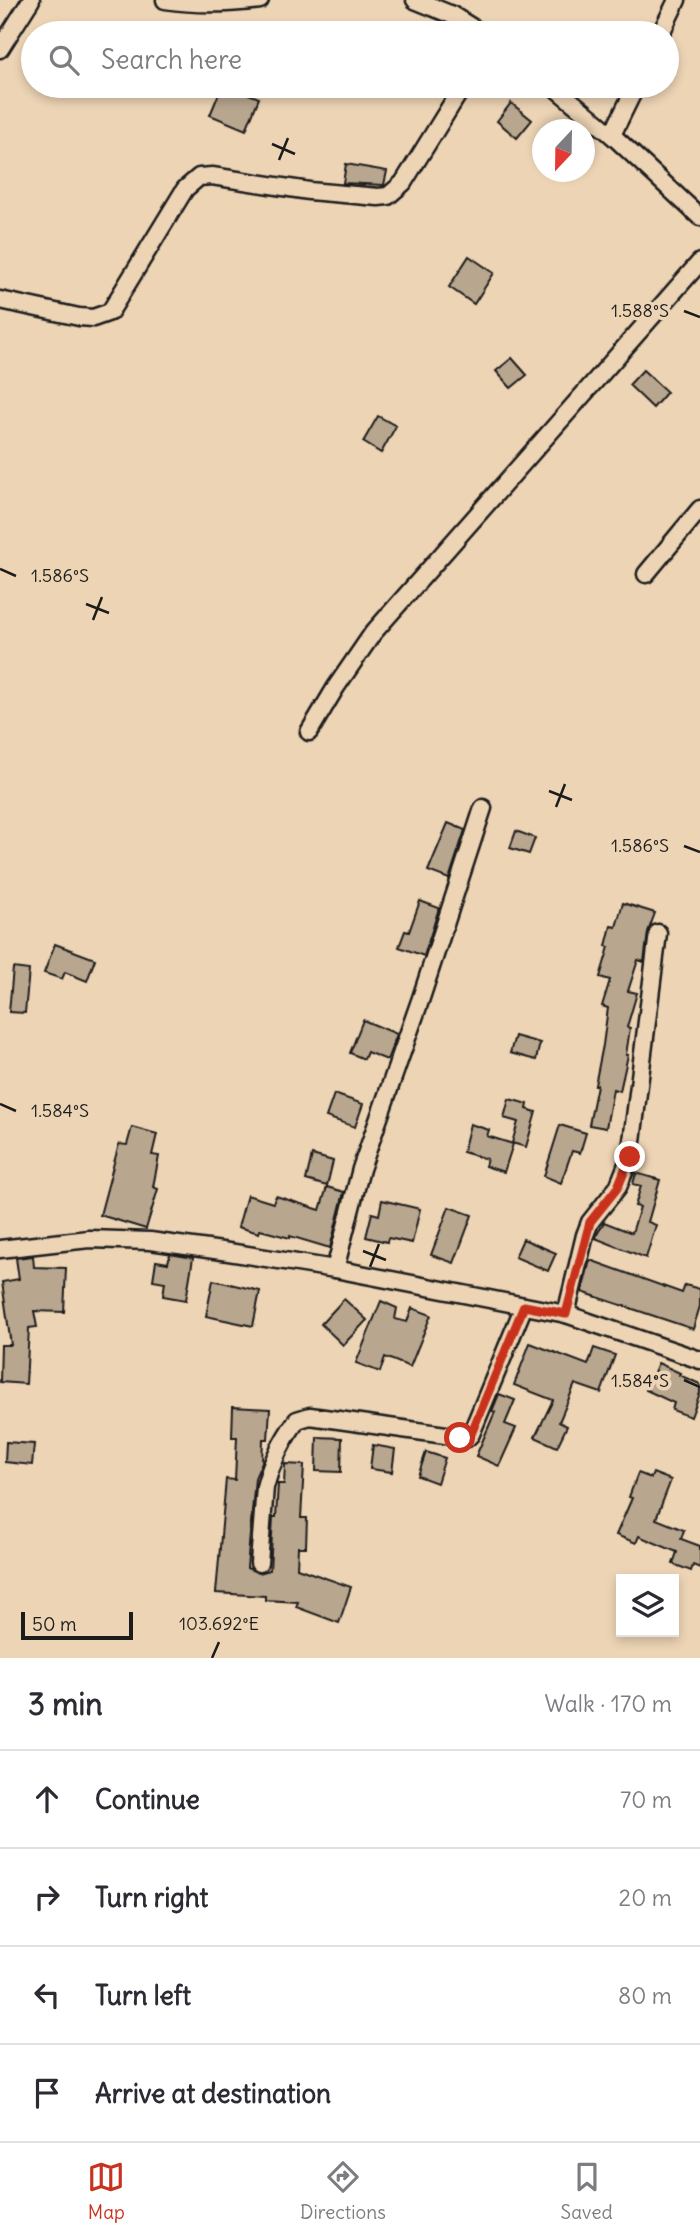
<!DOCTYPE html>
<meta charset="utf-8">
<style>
body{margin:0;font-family:Delius,sans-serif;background:#f2f2f3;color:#2b2b33}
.controls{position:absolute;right:21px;bottom:21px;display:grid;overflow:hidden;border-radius:0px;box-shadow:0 4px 10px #0003}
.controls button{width:63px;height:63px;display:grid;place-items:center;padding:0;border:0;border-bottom:2px solid #e1e1e2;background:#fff;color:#2b2b33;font:35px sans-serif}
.compass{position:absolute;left:532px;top:119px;width:63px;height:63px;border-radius:50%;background:#fff;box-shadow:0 4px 10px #0003;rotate:202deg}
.scale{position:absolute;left:21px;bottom:18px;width:112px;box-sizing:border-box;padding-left:7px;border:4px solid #1c1c1c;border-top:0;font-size:19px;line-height:24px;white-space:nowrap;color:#1c1c1c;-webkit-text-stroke:5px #edd4b5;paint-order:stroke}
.stop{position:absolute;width:21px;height:21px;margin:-16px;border:5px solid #c8321e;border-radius:50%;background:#fff}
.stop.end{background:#c8321e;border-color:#fff;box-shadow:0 2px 7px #0008}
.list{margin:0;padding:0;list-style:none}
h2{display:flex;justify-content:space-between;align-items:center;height:91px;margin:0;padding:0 28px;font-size:30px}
h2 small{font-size:23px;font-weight:400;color:#7c7c81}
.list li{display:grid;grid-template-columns:46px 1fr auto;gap:21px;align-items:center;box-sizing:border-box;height:98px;padding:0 28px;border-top:2px solid #e1e1e2}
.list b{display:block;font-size:26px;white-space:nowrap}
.list em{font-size:23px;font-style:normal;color:#7c7c81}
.icon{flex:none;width:38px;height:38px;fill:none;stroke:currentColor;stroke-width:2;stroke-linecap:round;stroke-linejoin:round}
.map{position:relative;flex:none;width:700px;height:1658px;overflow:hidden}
.search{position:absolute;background:#fff;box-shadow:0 4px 10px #0003;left:21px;right:21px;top:21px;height:77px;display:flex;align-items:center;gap:18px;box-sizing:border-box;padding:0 24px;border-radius:38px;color:#7c7c81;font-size:26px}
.sheet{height:483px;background:#fff}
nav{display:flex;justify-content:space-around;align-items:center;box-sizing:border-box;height:98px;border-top:2px solid #e1e1e2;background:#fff;font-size:19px;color:#7c7c81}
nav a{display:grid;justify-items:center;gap:4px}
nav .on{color:#c8321e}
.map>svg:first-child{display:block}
</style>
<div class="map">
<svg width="700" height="1658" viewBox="0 0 700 1658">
<rect width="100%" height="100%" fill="#edd4b5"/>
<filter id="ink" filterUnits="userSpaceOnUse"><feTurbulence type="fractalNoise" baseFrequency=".0143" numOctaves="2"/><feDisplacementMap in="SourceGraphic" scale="14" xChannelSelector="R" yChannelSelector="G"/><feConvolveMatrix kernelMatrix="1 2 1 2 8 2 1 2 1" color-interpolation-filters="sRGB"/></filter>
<g filter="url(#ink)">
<g fill="#b9a68f" stroke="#1c1c1c" stroke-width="2">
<polygon points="222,86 228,86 259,98 246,130 210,115"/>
<polygon points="511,103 532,120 517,138 497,121"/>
<polygon points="346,164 387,171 384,185 343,183"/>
<polygon points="469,256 494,273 474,304 449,287"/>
<polygon points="512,358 527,375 511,388 496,371"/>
<polygon points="643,370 667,392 653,408 629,385"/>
<polygon points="378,416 396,426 381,453 363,442"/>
<polygon points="448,823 465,830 449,879 428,871"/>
<polygon points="516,831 535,838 529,854 510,848"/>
<polygon points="420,901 439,908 424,956 399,947 405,931 409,932"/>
<polygon points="623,903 655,913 648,932 644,962 638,960 628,991 637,993 627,1027 630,1028 626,1055 628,1055 620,1091 613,1089 606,1128 589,1125 597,1085 595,1085 603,1045 608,1008 602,1006 610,980 600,977 609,947 606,946 611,926 616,927"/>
<polygon points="55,944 95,959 87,981 65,972 62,979 44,973"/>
<polygon points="13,968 29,970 25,1013 9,1012"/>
<polygon points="363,1020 397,1034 387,1060 367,1052 364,1059 350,1053"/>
<polygon points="515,1036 540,1043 536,1060 510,1053"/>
<polygon points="334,1094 363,1104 355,1127 326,1117"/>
<polygon points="509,1099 528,1104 527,1109 536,1112 526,1147 512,1143 518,1122 504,1118"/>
<polygon points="470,1124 489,1130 487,1136 513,1144 504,1172 485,1166 487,1159 463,1152"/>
<polygon points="560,1125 586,1133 580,1153 572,1151 561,1183 544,1176"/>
<polygon points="132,1127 157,1134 152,1155 159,1156 153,1187 158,1189 146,1229 100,1215 119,1144 127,1145"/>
<polygon points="312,1155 333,1161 327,1186 306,1180"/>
<polygon points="636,1173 660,1180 648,1222 656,1225 646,1258 595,1238 604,1222 632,1233 640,1207 635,1206 641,1186 633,1184"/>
<polygon points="327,1187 344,1192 330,1248 290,1236 290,1238 260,1230 259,1233 238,1227 247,1195 273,1203 276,1196 320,1210"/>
<polygon points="382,1200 420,1209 412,1243 388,1238 387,1242 366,1237 372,1213 379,1215"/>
<polygon points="449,1207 472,1215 454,1263 431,1255"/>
<polygon points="523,1239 556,1253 548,1271 515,1257"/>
<polygon points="170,1254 193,1258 186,1300 163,1296 165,1282 153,1280 156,1261 168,1263"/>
<polygon points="33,1256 34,1267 66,1268 64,1312 34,1311 37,1327 29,1328 26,1384 0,1382 1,1345 11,1345 2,1282 19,1279 16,1258"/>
<polygon points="590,1260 682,1293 685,1285 700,1289 700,1306 693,1329 582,1292"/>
<polygon points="213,1280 260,1291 253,1326 206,1316"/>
<polygon points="344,1299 367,1320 343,1345 321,1324"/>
<polygon points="381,1301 397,1308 395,1319 407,1322 412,1308 431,1315 410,1367 385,1357 380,1372 356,1363"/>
<polygon points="530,1343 588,1365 594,1348 615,1355 601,1393 575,1384 559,1422 567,1426 557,1447 535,1437 553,1400 514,1385"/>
<polygon points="658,1363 680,1373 679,1375 700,1384 700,1393 691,1417 672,1410 674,1403 646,1390"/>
<polygon points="499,1394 515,1400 505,1424 516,1428 499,1466 476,1456 495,1412 492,1411"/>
<polygon points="233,1407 270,1409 268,1439 263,1439 262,1462 255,1478 247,1568 259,1573 270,1570 273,1517 276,1517 278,1484 284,1484 285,1464 304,1465 301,1518 307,1518 306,1547 298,1547 297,1568 351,1587 339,1623 296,1607 298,1602 265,1600 265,1596 216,1593 226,1479 235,1480 237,1437 232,1437"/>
<polygon points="317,1437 342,1438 341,1472 316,1471"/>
<polygon points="6,1442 34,1444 32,1465 5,1462"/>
<polygon points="373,1445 395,1449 392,1472 370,1469"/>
<polygon points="426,1452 445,1458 437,1483 418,1476"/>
<polygon points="638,1473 651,1478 653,1473 671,1480 656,1519 684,1530 681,1539 700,1546 700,1568 693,1565 691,1571 673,1564 677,1552 639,1536 636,1543 616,1535 632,1498 629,1497"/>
</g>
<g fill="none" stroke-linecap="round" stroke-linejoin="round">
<defs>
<g id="minor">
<path d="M165,0C197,5 229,4 260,0"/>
<polyline points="415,0 452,15 481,33"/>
<polyline points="661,33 677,0"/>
<polyline points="0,49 31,0"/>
<polyline points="553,86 612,135 700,217"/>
<polyline points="612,135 636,86"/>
<polyline points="0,300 79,317 93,318 110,312 185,189 199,177 212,176 309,191 378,197 388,196 403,183 463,86"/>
<polyline points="646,574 700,509"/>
<polyline points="309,732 336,687 373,633 700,262"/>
<polyline points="0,1249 89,1239 150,1241 222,1251 335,1269 566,1314 700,1360"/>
<polyline points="335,1269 361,1169 421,998 483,808"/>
<polyline points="566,1314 585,1235 590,1222 618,1187 630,1157 658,933"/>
<path d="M259,1563L265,1487C271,1464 283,1439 297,1420L310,1416L467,1438L471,1434L524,1306"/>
</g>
</defs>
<use href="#minor" stroke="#1c1c1c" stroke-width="21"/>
<use href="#minor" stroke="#edd4b5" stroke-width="16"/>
</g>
</g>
<g fill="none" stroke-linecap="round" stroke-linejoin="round" filter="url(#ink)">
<polyline stroke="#c8321e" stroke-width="9" points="460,1438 467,1438 471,1434 524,1306 566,1314 590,1222 618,1187 630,1157"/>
</g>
<path fill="none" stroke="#1c1c1c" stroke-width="2.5" d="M272,144L295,154M279,160L288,138M684,311L700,317M0,569L16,576M86,604L109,613M93,620L102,597M549,791L572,800M556,807L565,784M684,846L700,852M0,1104L16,1111M363,1251L386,1260M370,1267L379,1244M684,1380L700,1387M212,1658L219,1642"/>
<g font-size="18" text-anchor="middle" fill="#1c1c1c" stroke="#edd4b5" stroke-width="7" stroke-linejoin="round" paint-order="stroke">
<text x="640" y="317">1.588°S</text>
<text x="60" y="582">1.586°S</text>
<text x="640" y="852">1.586°S</text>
<text x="60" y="1117">1.584°S</text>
<text x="640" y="1387">1.584°S</text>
<text x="219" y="1630">103.692°E</text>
</g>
</svg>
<div class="controls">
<button><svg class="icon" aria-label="layers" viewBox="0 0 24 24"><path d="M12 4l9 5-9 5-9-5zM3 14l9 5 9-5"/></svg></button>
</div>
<svg class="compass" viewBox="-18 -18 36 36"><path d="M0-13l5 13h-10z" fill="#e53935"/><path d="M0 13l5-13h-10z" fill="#7c7c81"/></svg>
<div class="scale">50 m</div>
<div class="stop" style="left:460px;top:1438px"></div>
<div class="stop end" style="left:630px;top:1157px"></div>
<div class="search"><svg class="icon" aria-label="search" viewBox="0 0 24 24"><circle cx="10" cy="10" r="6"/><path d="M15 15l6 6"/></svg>Search here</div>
</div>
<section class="sheet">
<h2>3 min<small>Walk · 170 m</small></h2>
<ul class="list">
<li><svg class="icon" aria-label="ahead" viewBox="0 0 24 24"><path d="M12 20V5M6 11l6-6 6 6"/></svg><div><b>Continue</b></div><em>70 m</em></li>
<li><svg class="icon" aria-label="right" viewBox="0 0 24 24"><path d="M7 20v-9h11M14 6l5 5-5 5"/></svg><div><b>Turn right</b></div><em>20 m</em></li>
<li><svg class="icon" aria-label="left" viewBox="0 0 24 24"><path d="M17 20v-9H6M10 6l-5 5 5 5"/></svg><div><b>Turn left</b></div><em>80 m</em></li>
<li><svg class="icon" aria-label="arrive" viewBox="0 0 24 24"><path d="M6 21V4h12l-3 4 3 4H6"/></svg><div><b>Arrive at destination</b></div></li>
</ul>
</section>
<nav>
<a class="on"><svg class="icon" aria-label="map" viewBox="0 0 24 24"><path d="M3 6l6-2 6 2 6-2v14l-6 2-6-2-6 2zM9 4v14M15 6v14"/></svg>Map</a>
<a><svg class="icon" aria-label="directions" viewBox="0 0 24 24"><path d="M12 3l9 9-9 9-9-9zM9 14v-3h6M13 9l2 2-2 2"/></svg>Directions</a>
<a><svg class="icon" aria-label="saved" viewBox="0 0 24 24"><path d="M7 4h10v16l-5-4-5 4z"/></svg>Saved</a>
</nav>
